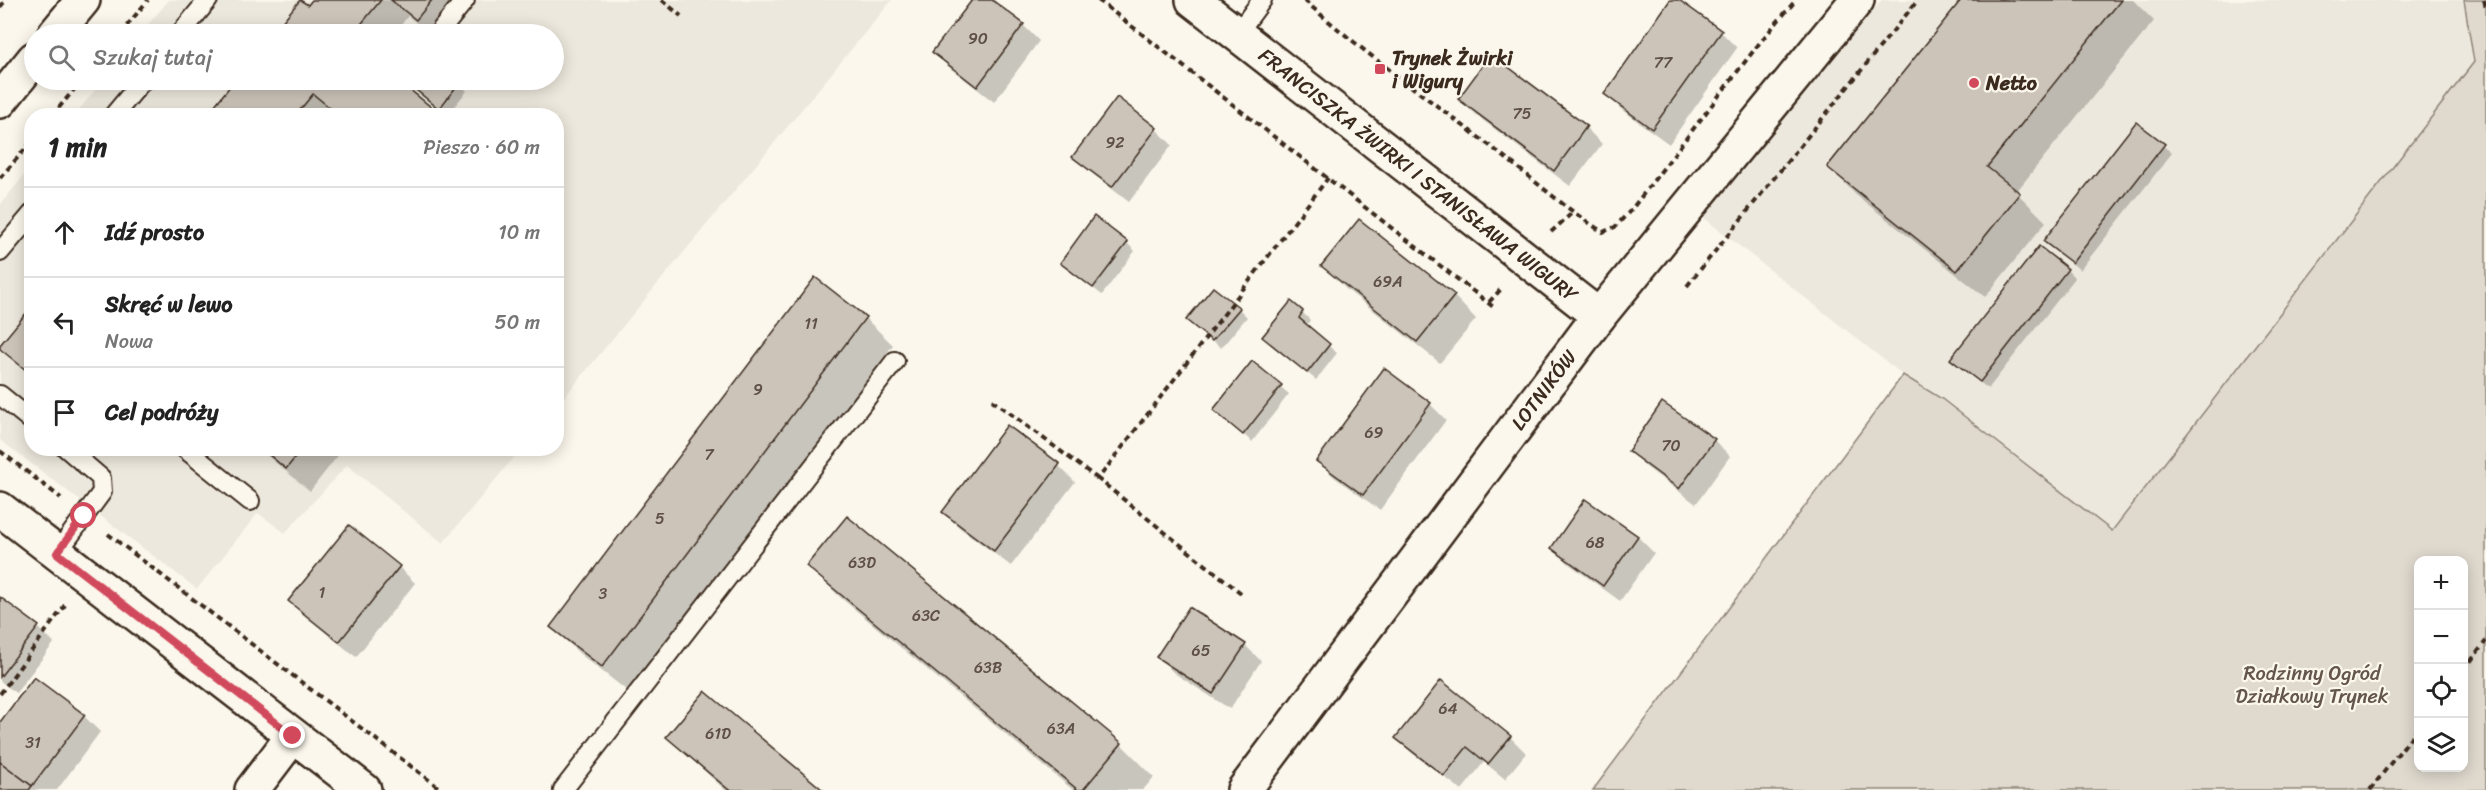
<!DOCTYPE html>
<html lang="pl">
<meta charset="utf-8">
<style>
body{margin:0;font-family:Sriracha,sans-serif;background:#f6f6f6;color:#222}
.controls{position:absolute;right:18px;bottom:18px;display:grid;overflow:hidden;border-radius:12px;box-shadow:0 3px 15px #0003}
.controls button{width:54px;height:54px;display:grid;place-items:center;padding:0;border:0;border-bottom:2px solid #e0e0e0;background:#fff;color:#222;font:30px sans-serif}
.stop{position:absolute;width:18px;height:18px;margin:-14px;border:4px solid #d1495b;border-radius:50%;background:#fff}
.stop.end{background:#d1495b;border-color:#fff;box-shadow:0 2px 6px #0008}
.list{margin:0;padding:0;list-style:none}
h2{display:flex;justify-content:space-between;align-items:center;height:78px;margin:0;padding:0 24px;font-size:26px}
h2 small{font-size:20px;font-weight:400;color:#767676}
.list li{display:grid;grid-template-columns:39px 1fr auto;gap:18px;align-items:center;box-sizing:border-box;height:90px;padding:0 24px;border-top:2px solid #e0e0e0}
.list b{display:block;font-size:22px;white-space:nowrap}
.list p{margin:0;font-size:20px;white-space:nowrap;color:#767676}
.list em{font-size:20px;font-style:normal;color:#767676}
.icon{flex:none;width:33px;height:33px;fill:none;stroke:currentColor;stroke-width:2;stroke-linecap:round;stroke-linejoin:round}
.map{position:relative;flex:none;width:2486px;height:790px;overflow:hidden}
.search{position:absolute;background:#fff;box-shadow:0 3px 15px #0003;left:24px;top:24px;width:540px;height:66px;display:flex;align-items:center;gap:15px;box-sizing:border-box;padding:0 21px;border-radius:33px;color:#767676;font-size:22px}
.panel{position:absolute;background:#fff;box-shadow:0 3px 15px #0003;left:24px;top:108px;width:540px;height:348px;border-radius:24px}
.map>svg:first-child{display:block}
</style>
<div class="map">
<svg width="2486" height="790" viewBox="0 0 2486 790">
<rect width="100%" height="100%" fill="#fbf7ec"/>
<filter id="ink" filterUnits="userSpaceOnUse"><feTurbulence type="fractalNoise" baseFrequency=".0167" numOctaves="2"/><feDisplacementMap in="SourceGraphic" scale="12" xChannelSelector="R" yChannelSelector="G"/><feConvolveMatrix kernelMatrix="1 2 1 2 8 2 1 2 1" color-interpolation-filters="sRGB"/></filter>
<g filter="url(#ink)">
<g fill="#ede8dd">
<polygon points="169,0 892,0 557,406 556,116 74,116 103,80 554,80 554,34 140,34"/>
<polygon points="1882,0 2464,0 2474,62 2111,531 1942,399 1903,375 1699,214"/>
<polygon points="31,167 32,448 521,449 443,543 347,465 285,533 258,513 197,589 0,440 0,205"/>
</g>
<path fill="#dfd9ce" stroke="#8d8276" stroke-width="1.5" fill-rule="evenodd" d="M2464,0H2486V790H1593L1903,375L1942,399L2112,531L2474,62ZM2418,560H2464V768H2418Z"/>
<g fill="#0003">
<polygon points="314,0 473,0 445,34 430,34 408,16 394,34 274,34 301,1 308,8"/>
<polygon points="974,0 989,0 1023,25 1039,41 994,102 950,68 934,52"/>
<polygon points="1672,0 1676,0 1721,32 1737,48 1669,144 1622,110 1606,94"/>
<polygon points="1963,0 2133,0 2154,21 2016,192 2046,222 1985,297 1856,195 1829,167"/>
<polygon points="1491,56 1586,128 1602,144 1570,186 1476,115 1460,98"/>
<polygon points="237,80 395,80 440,116 208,116"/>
<polygon points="407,80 454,80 467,91 447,115"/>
<polygon points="1118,99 1156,129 1172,145 1129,202 1090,172 1074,156"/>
<polygon points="2136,124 2172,153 2080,270 2045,241"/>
<polygon points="1127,243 1135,251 1102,295 1062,263"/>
<polygon points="1323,266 1454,296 1476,319 1440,363 1346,289"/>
<polygon points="2067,270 2075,278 1988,389 1960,366"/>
<polygon points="32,308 32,377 0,347"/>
<polygon points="1239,309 1247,317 1221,348 1196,327"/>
<polygon points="1302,312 1310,320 1306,327 1337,353 1316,380 1264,337"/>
<polygon points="865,318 893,345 630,693 580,654 552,627"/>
<polygon points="1252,363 1289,394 1252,442 1215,410"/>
<polygon points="1384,371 1430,404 1446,420 1380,510 1334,477 1318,461"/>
<polygon points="1714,440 1730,456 1696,504 1646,467 1630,451"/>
<polygon points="258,448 344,448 310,491"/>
<polygon points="1059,466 1075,482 1011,566 960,528 944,512"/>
<polygon points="1586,501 1638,537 1654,553 1620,601 1569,564 1553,548"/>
<polygon points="808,566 1121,744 1154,777 1143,790 1073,790 841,598"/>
<polygon points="399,567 415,583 356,657 306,617 290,601"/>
<polygon points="0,598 38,627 54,643 16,693 0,681"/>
<polygon points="1245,645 1261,661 1230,709 1174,673 1158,657"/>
<polygon points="34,679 84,716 100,732 57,790 0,790 0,725"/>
<polygon points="668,737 821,790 725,790"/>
<polygon points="1510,737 1526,753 1505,779 1484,762 1462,790 1413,754 1397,738"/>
</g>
<g fill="#ccc4b9" stroke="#3b2a1e" stroke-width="1.5">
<polygon points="300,0 308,5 312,0 381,0 353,34 272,34"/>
<polygon points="391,0 432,0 416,20"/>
<polygon points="972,0 992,0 1024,24 977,87 932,52"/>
<polygon points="1670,0 1679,0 1722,31 1652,129 1604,94"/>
<polygon points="1961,0 2121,0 1987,167 2020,193 1957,271 1827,167"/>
<polygon points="1491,54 1587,126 1554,171 1458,99"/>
<polygon points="235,80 398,80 442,116 340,116 313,94 295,116 206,116"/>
<polygon points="404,80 457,80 460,82 439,109"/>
<polygon points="1117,97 1157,128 1112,187 1072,157"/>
<polygon points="2136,122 2165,144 2072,263 2043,241"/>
<polygon points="1094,216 1128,242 1093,288 1060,263"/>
<polygon points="1359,219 1455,295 1417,342 1321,266"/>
<polygon points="2039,246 2068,269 1980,382 1950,359"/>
<polygon points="815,277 866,317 602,667 550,627"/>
<polygon points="1213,287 1240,308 1212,341 1186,320"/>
<polygon points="1291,301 1303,311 1299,318 1330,344 1307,373 1262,337"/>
<polygon points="32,306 32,375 0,349 0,345"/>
<polygon points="1252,361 1282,385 1243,435 1213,410"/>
<polygon points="1384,368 1431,403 1363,495 1316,461"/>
<polygon points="1662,402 1715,439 1679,489 1628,451"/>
<polygon points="1007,425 1060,464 994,551 942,512"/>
<polygon points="261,448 303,448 286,469"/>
<polygon points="1585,499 1638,536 1603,586 1551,548"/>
<polygon points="847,516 1122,743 1083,790 1078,790 806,566"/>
<polygon points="349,525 400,566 339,642 288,601"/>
<polygon points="0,597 39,626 0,677"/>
<polygon points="1189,607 1246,644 1213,694 1156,657"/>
<polygon points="34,677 85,715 32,786 0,762 0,722"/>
<polygon points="1441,680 1511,736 1488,764 1467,747 1444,776 1395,738"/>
<polygon points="705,691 823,790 729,790 666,737"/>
<polygon points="0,762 32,786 29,790 0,790"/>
</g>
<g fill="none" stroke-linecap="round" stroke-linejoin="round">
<defs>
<g id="service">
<polyline points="441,30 465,0"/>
<polyline points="180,34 208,0"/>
<polyline points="1237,34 1262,0"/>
<polyline points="113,116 143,80"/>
<polyline points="0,252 32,214"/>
<polyline points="0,395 32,421"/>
<polyline points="184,448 250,501"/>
<polyline points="57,553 102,492 101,478 66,448"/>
<polyline points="563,790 895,361"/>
</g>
<g id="minor">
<polyline points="0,509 364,790"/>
<polyline points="252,790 293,736"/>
</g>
<g id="tertiary">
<polyline points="1193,0 1599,316"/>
<polyline points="55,34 83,0"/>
<polyline points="0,101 34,59"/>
<polyline points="1244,790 1599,316 1857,0"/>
</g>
</defs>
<use href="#service" stroke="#3b2a1e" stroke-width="22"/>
<use href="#minor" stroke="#3b2a1e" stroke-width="38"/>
<use href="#tertiary" stroke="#3b2a1e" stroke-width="38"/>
<g stroke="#3b2a1e" stroke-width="4" stroke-dasharray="6 4.5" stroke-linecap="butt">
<polyline points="662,0 681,16"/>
<polyline points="1098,0 1496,309"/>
<path d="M1304,0C1364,53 1430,100 1494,149C1531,177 1564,208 1603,232L1615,227L1631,210L1761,41L1796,0"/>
<polyline points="2484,0 2486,7"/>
<polyline points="0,7 6,0"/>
<polyline points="120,34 148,0"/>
<polyline points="52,116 82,80"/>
<polyline points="0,178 32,141"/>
<polyline points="1551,232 1572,213"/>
<polyline points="1687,286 1918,0"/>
<polyline points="1489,302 1503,287"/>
<polyline points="992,400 1098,479"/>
<polyline points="0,451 61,498"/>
<polyline points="108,534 442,790"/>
<polyline points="1241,593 1098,479 1328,178"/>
<polyline points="2464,670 2486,641"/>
<polyline points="0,694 65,605"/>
<polyline points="2370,790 2418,728"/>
</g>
<use href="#service" stroke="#fbf7ec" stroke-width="18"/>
<use href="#minor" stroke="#fbf7ec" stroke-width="33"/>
<use href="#tertiary" stroke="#fbf7ec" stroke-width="33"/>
</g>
</g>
<g fill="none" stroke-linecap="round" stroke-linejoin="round" filter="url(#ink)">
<polyline stroke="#d1495b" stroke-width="8" points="84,516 57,553 293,736"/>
</g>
<g fill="#d1495b" stroke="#fbf7ec" stroke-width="2">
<rect x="1374" y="63" width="12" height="12" rx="3"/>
<circle cx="1974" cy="83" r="6"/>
</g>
<g text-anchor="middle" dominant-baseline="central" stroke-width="4.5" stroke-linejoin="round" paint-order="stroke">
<g font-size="16" fill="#5f5045">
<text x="978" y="38">90</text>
<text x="1663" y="62">77</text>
<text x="1522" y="113">75</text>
<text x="1115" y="142">92</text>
<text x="1388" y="281">69A</text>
<text x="811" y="323">11</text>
<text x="758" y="389">9</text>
<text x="1374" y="432">69</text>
<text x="1671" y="445">70</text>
<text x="709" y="454">7</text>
<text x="660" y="518">5</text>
<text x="1595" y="542">68</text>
<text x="862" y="562">63D</text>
<text x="322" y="592">1</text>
<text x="603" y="593">3</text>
<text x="926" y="615">63C</text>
<text x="1201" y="650">65</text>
<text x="988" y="667">63B</text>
<text x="1448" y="708">64</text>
<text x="1061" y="728">63A</text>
<text x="718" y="733">61D</text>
<text x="33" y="742">31</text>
</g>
<g font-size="20" font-weight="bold" fill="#3b2a1e" stroke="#fbf7ec" text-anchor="start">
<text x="1392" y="58">Trynek Żwirki<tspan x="1392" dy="23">i Wigury</tspan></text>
<text x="1986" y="83">Netto</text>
</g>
<g font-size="20" fill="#3b2a1e" stroke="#fbf7ec">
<text transform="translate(1418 175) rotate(38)">FRANCISZKA ŻWIRKI I STANISŁAWA WIGURY</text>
<text transform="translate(1544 390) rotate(-53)">LOTNIKÓW</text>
</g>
<g font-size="20" fill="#64564a" stroke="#fbf7ec">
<text x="2312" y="673">Rodzinny Ogród<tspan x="2312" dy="23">Działkowy Trynek</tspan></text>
</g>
</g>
</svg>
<div class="controls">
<button>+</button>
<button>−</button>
<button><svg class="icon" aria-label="locate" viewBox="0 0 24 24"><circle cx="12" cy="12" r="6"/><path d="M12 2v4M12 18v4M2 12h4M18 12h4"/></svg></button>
<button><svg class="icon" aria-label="layers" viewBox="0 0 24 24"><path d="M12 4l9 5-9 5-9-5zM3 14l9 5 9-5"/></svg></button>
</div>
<div class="stop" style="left:84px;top:516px"></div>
<div class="stop end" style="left:293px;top:736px"></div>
<div class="search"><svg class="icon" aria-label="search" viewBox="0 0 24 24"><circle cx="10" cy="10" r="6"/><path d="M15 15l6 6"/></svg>Szukaj tutaj</div>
<section class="panel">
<h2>1 min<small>Pieszo · 60 m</small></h2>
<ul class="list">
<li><svg class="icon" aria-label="ahead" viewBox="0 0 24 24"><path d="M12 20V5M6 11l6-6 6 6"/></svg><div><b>Idź prosto</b></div><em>10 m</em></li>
<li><svg class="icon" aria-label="left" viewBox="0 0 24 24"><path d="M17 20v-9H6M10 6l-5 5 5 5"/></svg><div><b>Skręć w lewo</b><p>Nowa</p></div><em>50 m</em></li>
<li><svg class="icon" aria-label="arrive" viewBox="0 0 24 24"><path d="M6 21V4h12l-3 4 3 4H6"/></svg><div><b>Cel podróży</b></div></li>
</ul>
</section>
</div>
